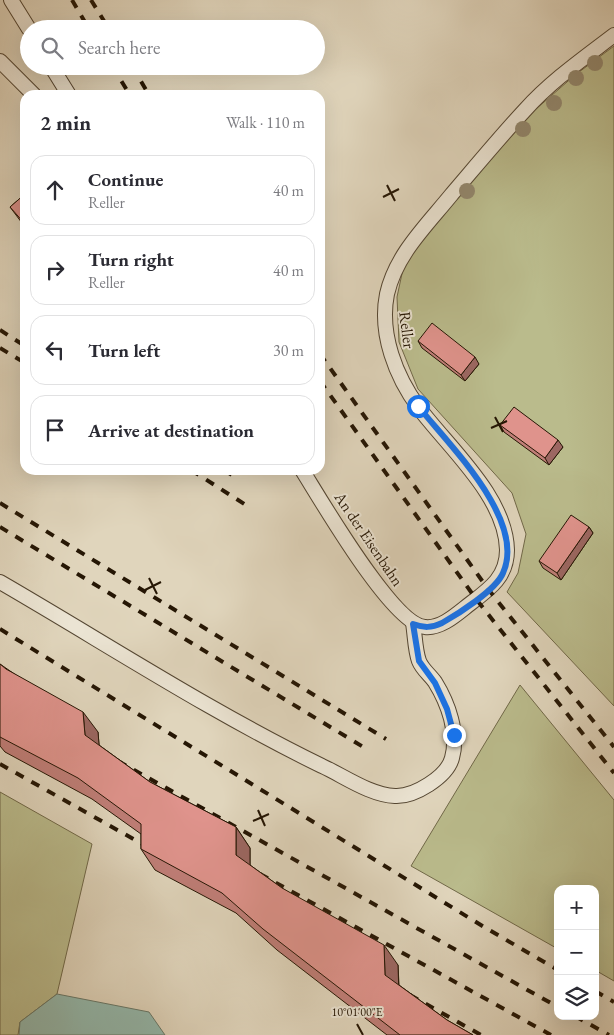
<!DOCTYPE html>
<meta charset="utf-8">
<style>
body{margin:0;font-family:"EB Garamond",serif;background:#f2f2f3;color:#2b2b33}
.controls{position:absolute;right:15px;bottom:15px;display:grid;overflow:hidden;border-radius:10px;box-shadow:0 5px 20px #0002}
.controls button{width:45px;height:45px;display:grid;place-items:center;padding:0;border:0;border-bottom:1px solid #e1e1e2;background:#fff;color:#2b2b33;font:25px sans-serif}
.stop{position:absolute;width:15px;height:15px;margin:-11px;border:4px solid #1a73e8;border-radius:50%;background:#fff}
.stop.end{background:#1a73e8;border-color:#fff;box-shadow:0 1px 5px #0008}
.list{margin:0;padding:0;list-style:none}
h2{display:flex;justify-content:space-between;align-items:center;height:65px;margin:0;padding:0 20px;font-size:21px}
h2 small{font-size:16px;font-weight:400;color:#7c7c81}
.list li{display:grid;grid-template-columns:32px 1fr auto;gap:15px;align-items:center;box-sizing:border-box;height:70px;margin:0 10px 10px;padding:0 10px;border:1px solid #e1e1e2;border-radius:15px}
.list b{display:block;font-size:19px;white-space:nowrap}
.list p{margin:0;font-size:16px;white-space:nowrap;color:#7c7c81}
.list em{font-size:16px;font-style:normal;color:#7c7c81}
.icon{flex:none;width:28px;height:28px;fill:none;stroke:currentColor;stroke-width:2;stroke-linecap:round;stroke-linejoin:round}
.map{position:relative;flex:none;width:614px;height:1035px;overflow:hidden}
.search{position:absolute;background:#fff;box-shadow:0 5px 20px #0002;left:20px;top:20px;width:305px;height:55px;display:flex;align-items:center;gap:12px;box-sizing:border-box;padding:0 18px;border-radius:28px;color:#7c7c81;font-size:19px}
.panel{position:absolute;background:#fff;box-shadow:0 5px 20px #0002;left:20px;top:90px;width:305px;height:385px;border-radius:15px}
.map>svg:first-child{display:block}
</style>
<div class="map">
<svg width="614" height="1035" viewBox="0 0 614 1035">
<rect width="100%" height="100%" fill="#e0d5bc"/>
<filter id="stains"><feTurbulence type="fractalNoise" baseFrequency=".004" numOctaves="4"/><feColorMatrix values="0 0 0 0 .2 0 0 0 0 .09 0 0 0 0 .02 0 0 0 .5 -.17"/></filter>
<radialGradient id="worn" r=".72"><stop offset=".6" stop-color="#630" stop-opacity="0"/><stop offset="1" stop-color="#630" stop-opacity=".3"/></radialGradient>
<g fill="#babb8c" stroke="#706848">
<polygon points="614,46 614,706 507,592 518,573 526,534 512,493 418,389 399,342 397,297 403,269 416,245 528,116 575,75"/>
<polygon points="520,685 614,800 614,981 595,970 595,889 558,889 558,949 411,866"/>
<polygon points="0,792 92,844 57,994 20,1022 18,1035 0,1035"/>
</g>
<polygon fill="#94b9ad" stroke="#687869" points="57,994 149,1012 165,1035 19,1035 20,1022"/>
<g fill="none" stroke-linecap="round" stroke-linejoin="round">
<defs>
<g id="lane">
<polyline points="11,0 29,29"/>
<polyline points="0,61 34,95"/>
<polyline points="51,66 69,95"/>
<path d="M302,470C321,500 393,625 425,627C442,629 459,612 471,603C491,588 507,576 507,550C506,497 449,448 419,408C396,377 379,334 387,294C396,254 427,225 452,194C476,166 500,137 525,110C551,81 584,58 614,35"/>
<path d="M0,582C107,644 211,712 322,766C344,776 370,795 395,796C414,797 447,777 452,758C459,733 448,703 435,682C430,675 422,669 419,661C415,650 415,635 413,623"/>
</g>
</defs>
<use href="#lane" stroke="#544632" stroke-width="16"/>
<use href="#lane" stroke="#ebe4d3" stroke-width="14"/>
<g stroke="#251604" stroke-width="4" stroke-dasharray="9 9" stroke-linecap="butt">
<polyline points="72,0 89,29"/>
<polyline points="91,0 109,29"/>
<polyline points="112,66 130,95"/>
<polyline points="132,66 149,95"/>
<polyline points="0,330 25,346"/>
<polyline points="0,348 25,363"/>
<polyline points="320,354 488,589 614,747"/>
<polyline points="320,381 476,599 614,773"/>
<polyline points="191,470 249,507"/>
<polyline points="224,470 237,478"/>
<polyline points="0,503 386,739"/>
<polyline points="0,527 365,748"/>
<polyline points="0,629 484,927 558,970"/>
<polyline points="118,761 558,1007"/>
<polyline points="0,764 153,850"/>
<polyline points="260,874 551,1035"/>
<polyline points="595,991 614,1002"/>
<polyline points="410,995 481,1035"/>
<polyline points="575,1016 609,1035"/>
</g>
</g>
<g fill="#92876d">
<circle cx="595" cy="63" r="8"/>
<circle cx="576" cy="78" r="8"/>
<circle cx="554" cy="103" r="8"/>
<circle cx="523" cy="129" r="8"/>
<circle cx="467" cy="191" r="8"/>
</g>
<g fill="#c07e78" stroke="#251604">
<polygon points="25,194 25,227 10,207"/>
<polygon points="418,341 479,364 465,381 422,348"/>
<polygon points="500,425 563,447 549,465 504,432"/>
<polygon points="589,527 593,533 561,580 543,568 539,561"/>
<polygon points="0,664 98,732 99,745 150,782 236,827 250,848 250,865 282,888 398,965 399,985 447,1020 473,1035 387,1035 277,950 236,913 155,870 141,849 141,834 92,799 5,752 0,746"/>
</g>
<g fill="#9c6762" stroke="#251604">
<polygon points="475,357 479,364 465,381 461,375"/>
<polygon points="558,440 563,447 549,465 545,458"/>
<polygon points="589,527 593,533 561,580 557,573"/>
<polygon points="83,712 98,732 100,756 85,735"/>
<polygon points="236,827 250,848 250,875 236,855"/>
<polygon points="384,945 398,965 399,996 385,975"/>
</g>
<g fill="#df938c" stroke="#251604">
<polygon points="25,194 25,224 10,207"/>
<polygon points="432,323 475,357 461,375 418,341"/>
<polygon points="514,407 558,440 545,458 500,425"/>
<polygon points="571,515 589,527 557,573 539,561"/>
<polygon points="0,664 6,669 83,712 85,735 150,782 236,827 236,855 282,888 384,945 385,975 447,1020 473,1035 400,1035 263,929 222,893 141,849 141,824 78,778 0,737"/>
</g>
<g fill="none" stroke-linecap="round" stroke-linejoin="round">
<path stroke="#1a73e8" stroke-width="6" d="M418,406C448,444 527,520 503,573C496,590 458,614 442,623C431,628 424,628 413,624L419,661L435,683L447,709L454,735"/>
</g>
<path fill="none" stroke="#251604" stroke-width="2" d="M387,185L395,201M383,197L399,189M495,417L503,432M491,428L507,421M149,578L157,594M145,590L161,582M258,810L265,826M253,821L269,814M357,1024L363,1035"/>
<g text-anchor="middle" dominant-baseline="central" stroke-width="4" stroke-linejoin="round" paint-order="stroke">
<g font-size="16" fill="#251604" stroke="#ebe4d3">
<text transform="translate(407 330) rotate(83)">Reller</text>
<text transform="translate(369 539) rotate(56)">An der Eisenbahn</text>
</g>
</g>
<g font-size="12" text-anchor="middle" fill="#251604" stroke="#ebe4d3" stroke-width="4" stroke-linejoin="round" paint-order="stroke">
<text x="357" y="1016">10°01'00"E</text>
</g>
<rect width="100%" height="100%" filter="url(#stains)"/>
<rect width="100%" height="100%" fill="url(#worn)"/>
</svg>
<div class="controls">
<button>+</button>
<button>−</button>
<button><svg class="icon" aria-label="layers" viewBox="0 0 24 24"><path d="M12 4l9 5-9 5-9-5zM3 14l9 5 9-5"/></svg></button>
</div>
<div class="stop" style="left:418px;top:406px"></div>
<div class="stop end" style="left:454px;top:735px"></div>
<div class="search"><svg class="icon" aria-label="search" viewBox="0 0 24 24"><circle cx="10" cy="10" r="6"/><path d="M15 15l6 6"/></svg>Search here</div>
<section class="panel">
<h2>2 min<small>Walk · 110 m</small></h2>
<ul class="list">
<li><svg class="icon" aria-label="ahead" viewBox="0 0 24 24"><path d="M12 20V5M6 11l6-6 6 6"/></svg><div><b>Continue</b><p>Reller</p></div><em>40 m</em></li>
<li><svg class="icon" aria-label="right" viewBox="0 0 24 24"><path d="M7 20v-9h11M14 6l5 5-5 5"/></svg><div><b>Turn right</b><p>Reller</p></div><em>40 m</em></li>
<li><svg class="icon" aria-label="left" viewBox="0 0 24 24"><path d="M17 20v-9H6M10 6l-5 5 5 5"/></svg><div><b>Turn left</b></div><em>30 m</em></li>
<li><svg class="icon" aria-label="arrive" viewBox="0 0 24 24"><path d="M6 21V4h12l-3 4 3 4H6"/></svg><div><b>Arrive at destination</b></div></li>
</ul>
</section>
</div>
